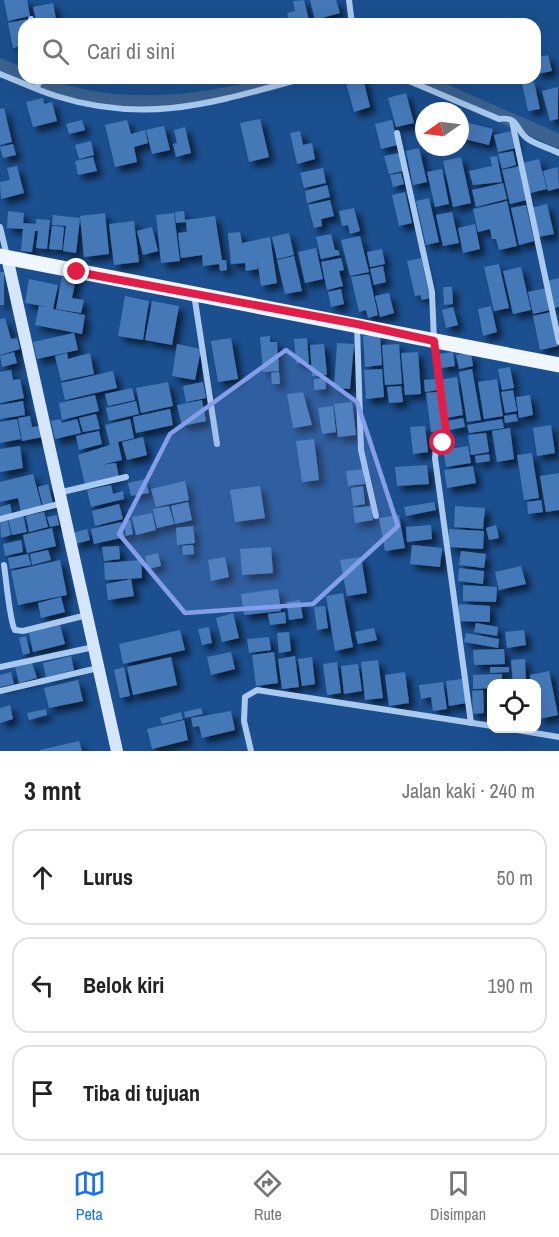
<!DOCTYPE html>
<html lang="id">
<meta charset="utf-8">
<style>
body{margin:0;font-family:"Archivo Narrow",sans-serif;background:#f2f2f2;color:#222}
.controls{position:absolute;right:18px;bottom:18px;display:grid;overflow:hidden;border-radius:12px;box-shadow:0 6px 24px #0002}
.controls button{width:54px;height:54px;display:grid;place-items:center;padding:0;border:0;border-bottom:2px solid #e0e0e0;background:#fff;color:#222;font:30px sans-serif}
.compass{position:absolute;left:415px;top:102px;width:54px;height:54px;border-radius:50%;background:#fff;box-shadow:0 6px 24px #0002;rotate:256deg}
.stop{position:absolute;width:18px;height:18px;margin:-14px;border:4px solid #e11d48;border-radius:50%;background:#fff}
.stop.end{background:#e11d48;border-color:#fff;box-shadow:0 2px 6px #0008}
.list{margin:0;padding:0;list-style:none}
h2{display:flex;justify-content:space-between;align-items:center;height:78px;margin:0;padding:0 24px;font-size:26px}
h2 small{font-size:20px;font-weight:400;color:#767676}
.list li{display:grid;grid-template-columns:39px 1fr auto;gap:18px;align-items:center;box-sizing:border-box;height:96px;margin:0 12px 12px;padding:0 12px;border:2px solid #e0e0e0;border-radius:18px}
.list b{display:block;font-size:22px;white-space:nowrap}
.list em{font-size:20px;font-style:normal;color:#767676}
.icon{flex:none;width:33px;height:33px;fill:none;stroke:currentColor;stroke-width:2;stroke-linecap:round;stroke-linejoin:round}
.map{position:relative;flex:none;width:559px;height:751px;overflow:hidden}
.search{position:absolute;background:#fff;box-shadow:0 6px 24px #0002;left:18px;right:18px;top:18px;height:66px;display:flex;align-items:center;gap:15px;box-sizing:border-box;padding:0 21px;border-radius:18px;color:#767676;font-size:22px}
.sheet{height:402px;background:#fff}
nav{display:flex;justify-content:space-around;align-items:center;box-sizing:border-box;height:84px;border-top:2px solid #e0e0e0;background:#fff;font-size:16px;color:#767676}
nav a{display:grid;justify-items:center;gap:3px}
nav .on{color:#1a73e8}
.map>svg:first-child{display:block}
</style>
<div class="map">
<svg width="559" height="751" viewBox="0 0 559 751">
<defs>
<filter id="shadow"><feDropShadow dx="5.5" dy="5.5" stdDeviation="3" flood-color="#0009"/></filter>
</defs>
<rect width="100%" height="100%" fill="#1b4f8f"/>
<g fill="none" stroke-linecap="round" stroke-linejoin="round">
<g stroke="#3c6290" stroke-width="14">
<polyline points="0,65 24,76"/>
<path d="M28,78C109,116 207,104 290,78"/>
<polyline points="415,78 559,141"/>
</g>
</g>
<g fill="#4478b7" filter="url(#shadow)">
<polygon points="4,0 27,0 30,16 8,21"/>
<polygon points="304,0 310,24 290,24 287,13 295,11 293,1"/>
<polygon points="310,0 336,0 340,13 315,20"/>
<polygon points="53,3 56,19 37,23 33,7"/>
<polygon points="28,19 29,24 24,24 24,45 13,48 8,23"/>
<polygon points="548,55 552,71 537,74 535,58"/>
<polygon points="363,78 370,107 354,112 345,79"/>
<polygon points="534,82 540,109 528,111 522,84"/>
<polygon points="558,87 558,119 550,121 542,91"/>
<polygon points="406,93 414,123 396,127 388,98"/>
<polygon points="43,98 44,104 52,102 57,121 33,127 26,102"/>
<polygon points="4,108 12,142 0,145 0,109"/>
<polygon points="260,119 269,157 249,162 240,123"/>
<polygon points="82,120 85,130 69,134 66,124"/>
<polygon points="127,120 131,134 145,130 148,143 134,147 137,162 115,167 105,125"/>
<polygon points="392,120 398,145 381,149 375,124"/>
<polygon points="461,121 493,129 489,145 460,138"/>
<polygon points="164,126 170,150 152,154 146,130"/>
<polygon points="185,127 191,153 176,157 173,144 177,143 174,130"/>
<polygon points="300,131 303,145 312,143 315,159 297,164 290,133"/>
<polygon points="512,131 516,148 498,152 494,135"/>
<polygon points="91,141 94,155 79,159 75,145"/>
<polygon points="13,144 16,155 3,158 0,147"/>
<polygon points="419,148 427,182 413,185 406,151"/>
<polygon points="513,151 516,165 502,169 498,154"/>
<polygon points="400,153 404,171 389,174 384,156"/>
<polygon points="497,156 502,182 473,185 469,171 492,166 490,157"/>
<polygon points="93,157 97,171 78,175 75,161"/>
<polygon points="461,157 471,203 453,207 443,161"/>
<polygon points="539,159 547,189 530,193 523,163"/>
<polygon points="17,166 24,193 1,199 0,182 10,180 7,168"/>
<polygon points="520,166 527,200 510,204 502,170"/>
<polygon points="558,167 559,188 548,191 543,171"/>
<polygon points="323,168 326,183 304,188 300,173"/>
<polygon points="442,169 449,204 435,207 427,172"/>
<polygon points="401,173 404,184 393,187 390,175"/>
<polygon points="503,183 507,199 476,207 472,190"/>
<polygon points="327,185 330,197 307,203 305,191"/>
<polygon points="405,192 412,223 399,226 392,195"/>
<polygon points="429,198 439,242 426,245 416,201"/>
<polygon points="330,200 334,216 321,219 322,226 314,228 308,205"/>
<polygon points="507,201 517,246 499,250 496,239 492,239 490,229 478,232 473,209"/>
<polygon points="547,204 554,234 538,237 531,208"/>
<polygon points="526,205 534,241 519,245 511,208"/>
<polygon points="354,208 360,231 350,234 348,225 342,226 339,211"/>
<polygon points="8,211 24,213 23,223 36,224 36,219 50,220 47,249 36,248 38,231 35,231 32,252 21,251 23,229 7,228"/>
<polygon points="184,211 185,220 215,216 222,260 226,260 227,270 220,271 219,264 203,266 202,255 181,258 178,233 187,232 186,222 176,223 175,212"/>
<polygon points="452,212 459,243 443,246 436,215"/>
<polygon points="105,213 109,254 84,257 80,216"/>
<polygon points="174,213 180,261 161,263 156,215"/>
<polygon points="53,215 80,218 76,253 63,251 66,226 52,225"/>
<polygon points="134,221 139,262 114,265 109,224"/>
<polygon points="475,224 480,249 463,253 458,228"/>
<polygon points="52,226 64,227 62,250 49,249"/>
<polygon points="152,227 158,251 143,255 137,231"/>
<polygon points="240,232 242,243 270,237 277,283 261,286 257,258 258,269 246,271 245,263 231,264 228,233"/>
<polygon points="289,233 294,255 277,259 272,237"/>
<polygon points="331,234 335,250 338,250 340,255 321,259 316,237"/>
<polygon points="360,236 369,272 350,276 341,240"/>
<polygon points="316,248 323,279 305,283 298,252"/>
<polygon points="382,249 385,264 370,267 367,252"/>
<polygon points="294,256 302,291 285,294 277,260"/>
<polygon points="341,258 344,270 339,271 343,286 327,290 321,262"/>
<polygon points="421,258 430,298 422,300 420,295 415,296 407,261"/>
<polygon points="499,264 509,308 494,311 484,267"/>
<polygon points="383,266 386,282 374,285 370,269"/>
<polygon points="521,267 531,310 513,314 503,271"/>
<rect x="0" y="272" width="4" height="33"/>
<polygon points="369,274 378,315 368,318 366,310 359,312 351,277"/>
<polygon points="62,276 76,278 72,298 84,300 81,313 56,309"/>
<polygon points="559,278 559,307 553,308 547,281"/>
<polygon points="29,279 58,285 53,309 85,315 82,334 35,325 39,306 48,307 25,303"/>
<polygon points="443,287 452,287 453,304 444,305"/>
<polygon points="546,288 550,310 533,314 528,292"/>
<polygon points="341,289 344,304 331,307 328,292"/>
<polygon points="389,293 394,313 380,317 375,296"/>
<polygon points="125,296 149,301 143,340 118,336"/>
<polygon points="152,301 179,306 172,345 145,340"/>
<polygon points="491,306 497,332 483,336 478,309"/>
<polygon points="453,307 458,325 446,328 442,310"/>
<polygon points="551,312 558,346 540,350 533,316"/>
<polygon points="5,318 11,339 17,338 20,349 0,355 0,319"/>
<polygon points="74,333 78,350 37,359 33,342"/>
<polygon points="380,335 382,365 365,367 363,336"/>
<polygon points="270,336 270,342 277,342 279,371 263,372 260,337"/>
<polygon points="231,338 238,379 218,382 211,341"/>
<polygon points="307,338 309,363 296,363 294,339"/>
<polygon points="337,343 354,344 350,389 334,388"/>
<polygon points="177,344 201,349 195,380 172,376"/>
<polygon points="324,344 327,375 312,376 310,345"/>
<polygon points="399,344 402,384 385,385 382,345"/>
<polygon points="14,352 17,363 2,367 0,356"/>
<polygon points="418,352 421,394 405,395 401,353"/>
<polygon points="453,352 455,366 441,368 438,354"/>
<polygon points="67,353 68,359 90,353 94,374 61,381 55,356"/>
<polygon points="471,353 473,366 459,369 456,355"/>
<polygon points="510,367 514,388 502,390 498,369"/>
<polygon points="382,369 384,397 366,399 364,370"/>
<polygon points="472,369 481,420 467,422 459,372"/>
<polygon points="11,370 13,380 20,379 24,398 0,403 0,372"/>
<polygon points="113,371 117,388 65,400 61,383"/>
<polygon points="279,372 280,384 272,384 271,373"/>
<polygon points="457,377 463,415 445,418 439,380"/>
<polygon points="325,378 326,389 314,390 314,379"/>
<polygon points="436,379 438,390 425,392 424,380"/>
<polygon points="497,379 503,416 484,419 478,382"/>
<polygon points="168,382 173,406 141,413 136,388"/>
<polygon points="203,382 206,398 186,402 183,386"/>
<polygon points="401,386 403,402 389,403 387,387"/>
<polygon points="132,388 135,400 108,406 105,394"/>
<polygon points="513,390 517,411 505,413 501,392"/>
<polygon points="303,392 312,425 293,428 287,394"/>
<polygon points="437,392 442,431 431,432 426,393"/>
<polygon points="95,395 99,411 62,420 59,403"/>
<polygon points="530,395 533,415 519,418 516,397"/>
<polygon points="202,400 206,421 182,426 177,405"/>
<polygon points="23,401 25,415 0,419 0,405"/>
<polygon points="136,401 139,414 109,421 106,408"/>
<polygon points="352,402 356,435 338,437 334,404"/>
<polygon points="333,406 336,432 322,434 318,408"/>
<polygon points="170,409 173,425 136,433 133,417"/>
<polygon points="96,414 100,429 83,432 79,418"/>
<polygon points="516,414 518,421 505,423 504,416"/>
<polygon points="30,416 32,427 41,426 43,437 22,441 18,418"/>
<polygon points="463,418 465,427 449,430 447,421"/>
<polygon points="17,419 21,439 0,443 0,422"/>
<polygon points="60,419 62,423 77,419 81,433 55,439 51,421"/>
<polygon points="130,419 134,438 118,442 122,460 101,465 116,463 119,477 85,485 78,455 110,445 105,425"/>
<polygon points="502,419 504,428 469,433 467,425"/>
<polygon points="551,425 555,453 537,456 533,428"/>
<polygon points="425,426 428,452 413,454 410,427"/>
<polygon points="510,428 514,459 497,462 492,431"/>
<polygon points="99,431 102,444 79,450 76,436"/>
<polygon points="486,433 489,452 471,455 468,435"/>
<polygon points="143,437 147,455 127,460 122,442"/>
<polygon points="314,439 319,480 302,482 296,441"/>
<polygon points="20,446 23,468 0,472 0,449"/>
<polygon points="468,446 471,463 446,467 443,450"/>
<polygon points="532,453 539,498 524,500 517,455"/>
<polygon points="489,454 490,461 476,463 475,456"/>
<polygon points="427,465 429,484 397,486 395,467"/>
<polygon points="473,466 476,483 447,488 444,470"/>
<polygon points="363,469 365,484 348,486 346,471"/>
<polygon points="559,473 559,510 546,512 540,476"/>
<polygon points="33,474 42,507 21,512 18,498 0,502 0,482"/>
<polygon points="145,479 149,493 131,496 128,483"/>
<polygon points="185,481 189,500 156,507 151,489"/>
<polygon points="48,484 53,503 43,506 38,487"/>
<polygon points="111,485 113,494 123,491 124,499 91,507 87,490"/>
<polygon points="260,486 265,518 235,522 230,490"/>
<polygon points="363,486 365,504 353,506 351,488"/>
<polygon points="541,500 543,512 528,514 527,502"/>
<polygon points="188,502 192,520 175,524 171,506"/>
<polygon points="434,502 436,510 406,516 404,507"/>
<polygon points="10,504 12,514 0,517 0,507"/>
<polygon points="119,504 123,519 95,526 92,511"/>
<polygon points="169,506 174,524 157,528 153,509"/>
<polygon points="371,506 373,520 355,523 353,508"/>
<polygon points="455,506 485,508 483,529 454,527"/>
<polygon points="44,512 48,527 29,532 26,516"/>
<polygon points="152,513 156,530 136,535 132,517"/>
<polygon points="57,515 59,525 50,527 47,517"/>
<polygon points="399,515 405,548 385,551 379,518"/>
<polygon points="23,516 27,532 12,535 8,519"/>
<polygon points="7,519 11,535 1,538 0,521"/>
<polygon points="130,520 133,534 126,536 123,522"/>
<polygon points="121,522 125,537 94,544 91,529"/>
<polygon points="431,525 432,539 407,542 406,527"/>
<polygon points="496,525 499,538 489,540 486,528"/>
<polygon points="193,526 195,543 177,545 176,528"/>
<polygon points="52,528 56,546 27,553 23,535"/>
<polygon points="87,529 90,540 75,544 73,533"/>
<polygon points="449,529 484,531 483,549 448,547"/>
<polygon points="21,540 23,552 5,556 3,544"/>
<polygon points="193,545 194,554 183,555 182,546"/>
<polygon points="412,545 442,548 440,567 410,564"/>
<polygon points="119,546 120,559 104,561 102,547"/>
<polygon points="271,547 273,573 242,575 240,549"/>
<polygon points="48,550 51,560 32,565 30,554"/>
<polygon points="461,551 486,554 484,568 459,565"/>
<polygon points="158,553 161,566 148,569 145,556"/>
<polygon points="28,554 31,565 10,569 8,558"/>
<polygon points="225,557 229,577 211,581 208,560"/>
<polygon points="361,557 367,593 347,596 340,560"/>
<polygon points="60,560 67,595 18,605 11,571"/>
<polygon points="141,560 142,578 105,580 104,563"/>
<polygon points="521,566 526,584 499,590 495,572"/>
<polygon points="459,568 484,571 483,584 458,581"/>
<polygon points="131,579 134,596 108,600 106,584"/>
<polygon points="463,585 497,587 496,602 463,601"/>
<polygon points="278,589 281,611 244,615 241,594"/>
<polygon points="343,593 353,647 335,651 326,596"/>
<polygon points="61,597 65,612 41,618 38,603"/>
<polygon points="300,600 303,618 289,620 287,602"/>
<polygon points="459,604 490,606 490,622 458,621"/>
<polygon points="325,606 328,628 317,630 314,607"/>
<polygon points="285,612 286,623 270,625 268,614"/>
<polygon points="233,613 239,638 222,642 216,618"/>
<polygon points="476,623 498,627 497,636 474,632"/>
<polygon points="60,625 65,644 33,652 29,633"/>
<polygon points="209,627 212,643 202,645 198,629"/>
<polygon points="374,628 377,640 358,644 355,632"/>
<polygon points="180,630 185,650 123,664 119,644"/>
<polygon points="524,630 526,645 507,648 505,632"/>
<polygon points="289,632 291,651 279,653 277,633"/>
<polygon points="466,633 499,639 498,648 464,642"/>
<polygon points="26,636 30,653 23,655 19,638"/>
<polygon points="269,637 271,650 249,653 247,639"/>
<polygon points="504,649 505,664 474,665 473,650"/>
<polygon points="231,652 235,669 211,675 207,657"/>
<polygon points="274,652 278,683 256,686 252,655"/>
<polygon points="71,656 74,670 46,677 43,663"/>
<polygon points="295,656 299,687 282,689 278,659"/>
<polygon points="171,657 177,685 133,695 127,667"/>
<polygon points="312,657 315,684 302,686 298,659"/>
<polygon points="525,659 526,684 513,684 511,660"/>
<polygon points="378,660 383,698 365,700 361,662"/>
<polygon points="337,662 341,693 327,695 323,664"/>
<polygon points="32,663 37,678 19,683 15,667"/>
<polygon points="358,664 362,691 344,694 341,666"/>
<polygon points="124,667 130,696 120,698 114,670"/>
<polygon points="490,667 509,667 509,672 490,673"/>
<polygon points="549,671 558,715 539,719 537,684 531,684 530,675"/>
<polygon points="11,672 14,684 0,687 0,675"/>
<polygon points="405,672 409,703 389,706 385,675"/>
<polygon points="502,674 502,684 492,684 492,688 473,689 473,675"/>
<polygon points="462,679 466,703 449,706 446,681"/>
<polygon points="78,680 83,701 49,708 44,688"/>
<polygon points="443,682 447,709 433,711 431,697 421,699 419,685"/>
<polygon points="483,690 484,713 473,714 472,691"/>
<polygon points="10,705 13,719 0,723 0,708"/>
<polygon points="201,708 203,714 185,718 184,712"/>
<polygon points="46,709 47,715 29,720 27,713"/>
<polygon points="231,711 235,730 202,738 199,726 193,727 191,718"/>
<polygon points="181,712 183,719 162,724 160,718"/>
<polygon points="184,720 188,740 152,749 147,729"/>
<polygon points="79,741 82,751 40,751 40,750"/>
</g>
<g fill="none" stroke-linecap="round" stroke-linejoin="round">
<g stroke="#a9c9ee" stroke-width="6">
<polyline points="349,0 352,24"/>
<polyline points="31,19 32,24"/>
<path d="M0,74C18,81 37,90 56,96C148,125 215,102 304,78"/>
<path d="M402,78L499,119C520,116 515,131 528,139C537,145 549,148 559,153"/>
<polyline points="36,88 42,78"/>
<polyline points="512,121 559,342"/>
<polyline points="397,133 432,292 434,341 445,432 443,443 436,448 435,458 471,723"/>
<polyline points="0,227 7,256"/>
<polyline points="194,294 217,444"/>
<polyline points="357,326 361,450 376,516"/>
<polyline points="62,492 126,477"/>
<polyline points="0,519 63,503"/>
<path d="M4,565C6,578 10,624 15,630L23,631L87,615"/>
<polyline points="0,667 94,647"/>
<polyline points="0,691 98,668"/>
<polyline points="505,728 559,737"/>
<polyline points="251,751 244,721 245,697 257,690 492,726"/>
</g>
<polyline stroke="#d6e6fa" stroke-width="12" points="7,257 117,751"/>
<polyline stroke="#f0f6ff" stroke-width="15" points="0,256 559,365"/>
</g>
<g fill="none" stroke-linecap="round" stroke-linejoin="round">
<polyline stroke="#e11d48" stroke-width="8" points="77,272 357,324 434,341 446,432 443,443"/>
</g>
<path fill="#839eea" fill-opacity="0.2" stroke="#839eea" stroke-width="4.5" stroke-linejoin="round" d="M286,350L357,402L398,526L313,604L185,613L119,534L170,434Z"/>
</svg>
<div class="controls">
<button><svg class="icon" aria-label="locate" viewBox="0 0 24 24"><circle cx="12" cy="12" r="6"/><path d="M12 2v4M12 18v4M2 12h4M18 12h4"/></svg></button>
</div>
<svg class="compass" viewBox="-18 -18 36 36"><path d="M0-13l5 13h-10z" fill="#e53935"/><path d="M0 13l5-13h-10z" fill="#767676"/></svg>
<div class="stop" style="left:443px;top:443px"></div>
<div class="stop end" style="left:77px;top:272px"></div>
<div class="search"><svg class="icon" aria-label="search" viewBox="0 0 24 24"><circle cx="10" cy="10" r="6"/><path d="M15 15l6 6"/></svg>Cari di sini</div>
</div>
<section class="sheet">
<h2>3 mnt<small>Jalan kaki · 240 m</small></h2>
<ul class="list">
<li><svg class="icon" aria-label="ahead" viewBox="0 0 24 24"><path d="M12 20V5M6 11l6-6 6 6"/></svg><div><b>Lurus</b></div><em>50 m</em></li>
<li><svg class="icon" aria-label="left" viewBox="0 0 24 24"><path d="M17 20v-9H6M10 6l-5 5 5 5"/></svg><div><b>Belok kiri</b></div><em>190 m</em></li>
<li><svg class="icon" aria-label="arrive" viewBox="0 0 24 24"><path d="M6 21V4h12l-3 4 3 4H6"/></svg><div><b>Tiba di tujuan</b></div></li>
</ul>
</section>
<nav>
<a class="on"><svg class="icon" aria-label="map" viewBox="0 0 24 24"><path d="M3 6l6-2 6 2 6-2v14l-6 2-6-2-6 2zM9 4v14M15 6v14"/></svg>Peta</a>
<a><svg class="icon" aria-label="directions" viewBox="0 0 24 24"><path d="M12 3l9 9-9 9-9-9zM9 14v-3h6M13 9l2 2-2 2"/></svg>Rute</a>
<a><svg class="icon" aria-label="saved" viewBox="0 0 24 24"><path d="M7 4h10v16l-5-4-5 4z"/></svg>Disimpan</a>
</nav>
